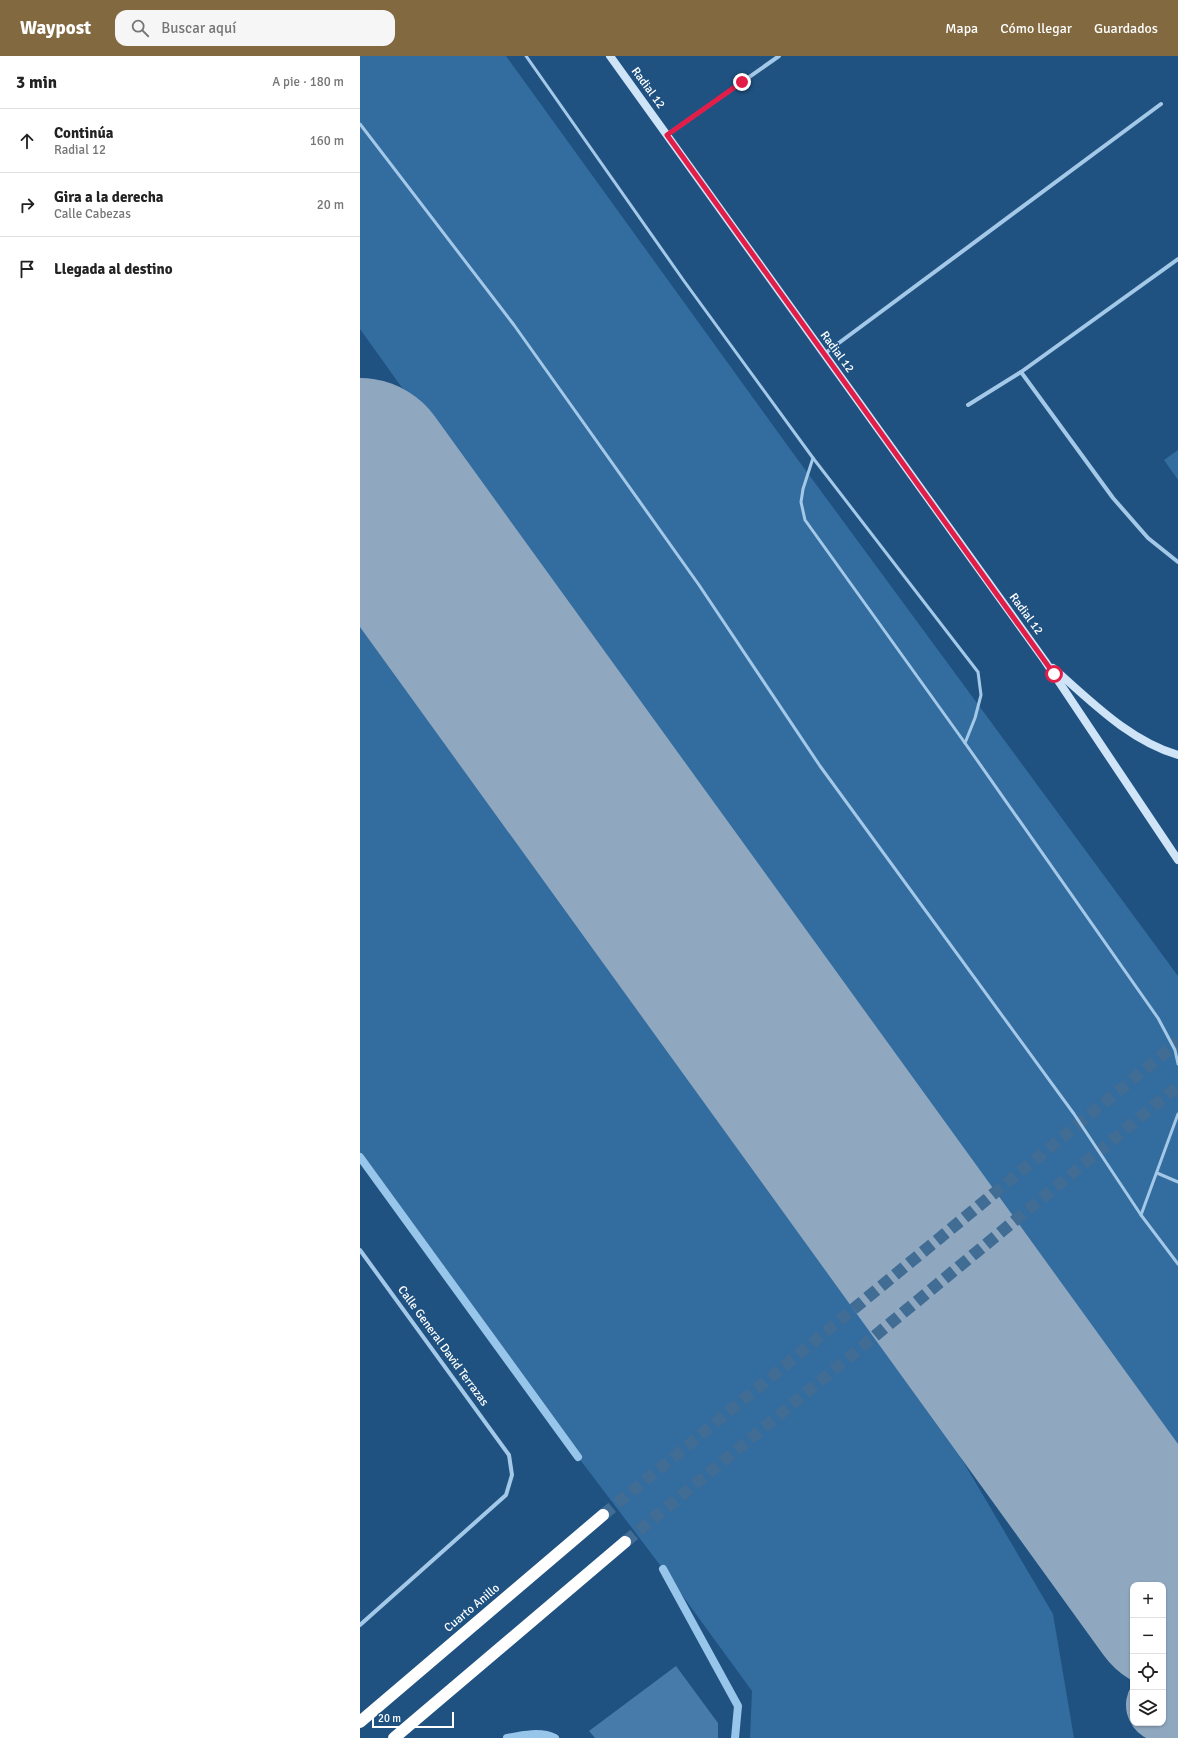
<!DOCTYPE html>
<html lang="es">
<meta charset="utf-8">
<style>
body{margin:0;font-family:Signika,sans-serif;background:#f6f6f6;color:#222}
.controls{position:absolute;right:12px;bottom:12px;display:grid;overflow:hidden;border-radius:8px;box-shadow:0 1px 3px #0004}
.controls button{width:36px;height:36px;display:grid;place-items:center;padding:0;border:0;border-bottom:1px solid #e0e0e0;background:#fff;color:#222;font:20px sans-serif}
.scale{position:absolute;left:12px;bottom:10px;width:82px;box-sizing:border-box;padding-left:4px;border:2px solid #fff;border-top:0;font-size:11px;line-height:14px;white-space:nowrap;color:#fff;-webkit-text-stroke:3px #1f5281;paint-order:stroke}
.stop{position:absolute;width:12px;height:12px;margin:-9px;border:3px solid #e11d48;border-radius:50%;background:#fff}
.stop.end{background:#e11d48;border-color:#fff;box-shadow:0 1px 4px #0008}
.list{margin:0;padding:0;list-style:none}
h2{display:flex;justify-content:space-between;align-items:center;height:52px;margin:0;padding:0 16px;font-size:17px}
h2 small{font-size:13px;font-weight:400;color:#767676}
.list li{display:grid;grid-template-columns:26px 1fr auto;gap:12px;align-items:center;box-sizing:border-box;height:64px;padding:0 16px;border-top:1px solid #e0e0e0}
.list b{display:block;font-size:15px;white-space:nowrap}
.list p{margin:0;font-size:13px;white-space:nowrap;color:#767676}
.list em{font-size:13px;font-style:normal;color:#767676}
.icon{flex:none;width:22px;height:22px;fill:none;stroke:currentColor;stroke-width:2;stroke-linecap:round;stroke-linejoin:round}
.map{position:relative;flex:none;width:818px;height:1682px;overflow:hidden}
header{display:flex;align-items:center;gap:24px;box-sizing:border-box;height:56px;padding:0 20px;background:#826940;color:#fff}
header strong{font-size:19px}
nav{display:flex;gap:22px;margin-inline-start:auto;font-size:14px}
.search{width:280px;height:36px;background:#f6f6f6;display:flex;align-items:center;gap:10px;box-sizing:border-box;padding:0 14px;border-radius:12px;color:#767676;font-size:15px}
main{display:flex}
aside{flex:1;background:#fff}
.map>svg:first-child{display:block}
</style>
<header>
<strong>Waypost</strong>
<div class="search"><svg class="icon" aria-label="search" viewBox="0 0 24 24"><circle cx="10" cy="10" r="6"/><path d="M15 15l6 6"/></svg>Buscar aquí</div>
<nav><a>Mapa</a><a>Cómo llegar</a><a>Guardados</a></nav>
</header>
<main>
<aside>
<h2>3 min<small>A pie · 180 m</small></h2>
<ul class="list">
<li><svg class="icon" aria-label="ahead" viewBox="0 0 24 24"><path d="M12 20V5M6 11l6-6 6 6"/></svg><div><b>Continúa</b><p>Radial 12</p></div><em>160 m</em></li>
<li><svg class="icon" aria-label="right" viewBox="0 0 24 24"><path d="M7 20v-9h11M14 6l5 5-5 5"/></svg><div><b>Gira a la derecha</b><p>Calle Cabezas</p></div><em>20 m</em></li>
<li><svg class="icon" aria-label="arrive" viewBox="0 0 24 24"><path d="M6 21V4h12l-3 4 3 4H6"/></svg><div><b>Llegada al destino</b></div></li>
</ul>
</aside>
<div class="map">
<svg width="818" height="1682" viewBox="0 0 818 1682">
<rect width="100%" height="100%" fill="#1f5281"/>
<g fill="#336c9f">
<polygon points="0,0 146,0 430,393 818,920 818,1418 0,273"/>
<polygon points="818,394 818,424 804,404"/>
<polygon points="0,562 577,1361 693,1558 714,1682 390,1682 392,1635 303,1513 218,1401 0,1101"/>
</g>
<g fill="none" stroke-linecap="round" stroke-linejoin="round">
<g stroke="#98c5ea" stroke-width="8">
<polyline points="0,1101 218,1401"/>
<polyline points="303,1513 378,1650 375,1682"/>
<path d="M147,1682C162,1679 181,1675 195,1682"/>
</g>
<polyline stroke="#8fa8c0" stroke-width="74" points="803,1649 818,1625"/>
<polyline stroke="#8fa8c0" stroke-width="184" points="0,414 818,1545"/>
</g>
<polygon fill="#477caa" points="316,1610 358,1667 358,1682 235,1682 229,1675"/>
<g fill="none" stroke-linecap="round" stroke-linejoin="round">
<g stroke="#416c94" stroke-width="12" stroke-dasharray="12 6" stroke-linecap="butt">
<polyline points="243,1459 818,986"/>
<polyline points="265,1486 818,1030"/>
</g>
<g stroke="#a4c9e8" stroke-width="3">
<polyline points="166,0 324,225 453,402 618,616 621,639 615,662 605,687"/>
<polyline points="0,68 154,269 339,529 460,710 714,1058 781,1159 818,1208"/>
<polyline points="453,402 443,433 441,446 445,464 605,687 798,962 815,994 818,1008"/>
<polyline points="797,1117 818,1126"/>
<polyline points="781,1159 818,1058"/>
</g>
<g stroke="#a4c9e8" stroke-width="4">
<polyline points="307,79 419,0"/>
<polyline points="464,298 801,48"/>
<polyline points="661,316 753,442 788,482 818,506"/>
<polyline points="608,349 661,316 818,203"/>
<polyline points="0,1194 149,1399 152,1419 146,1439 0,1569"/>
</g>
<g stroke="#cfe4f7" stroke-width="8">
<polyline points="250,0 685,605 818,804"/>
<path d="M693,612C731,645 768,684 818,699"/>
</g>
<g stroke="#fff" stroke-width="12">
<polyline points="0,1666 243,1459"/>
<polyline points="34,1682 265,1486"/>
</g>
</g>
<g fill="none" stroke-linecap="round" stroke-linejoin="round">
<polyline stroke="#e11d48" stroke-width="5" points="382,26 307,79 694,618"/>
</g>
<g text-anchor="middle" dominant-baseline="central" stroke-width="3" stroke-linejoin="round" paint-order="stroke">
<g font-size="12" fill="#fff" stroke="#1f5281">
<text transform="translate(288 32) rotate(54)">Radial 12</text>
<text transform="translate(477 296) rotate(54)">Radial 12</text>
<text transform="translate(666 558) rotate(54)">Radial 12</text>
<text transform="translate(83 1290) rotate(54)">Calle General David Terrazas</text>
<text transform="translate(112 1552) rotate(-40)">Cuarto Anillo</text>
</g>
</g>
</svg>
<div class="controls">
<button>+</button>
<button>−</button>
<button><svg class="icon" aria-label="locate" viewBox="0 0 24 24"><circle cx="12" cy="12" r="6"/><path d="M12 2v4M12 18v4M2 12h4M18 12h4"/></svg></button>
<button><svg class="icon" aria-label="layers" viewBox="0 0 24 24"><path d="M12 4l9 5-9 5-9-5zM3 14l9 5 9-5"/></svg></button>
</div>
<div class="scale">20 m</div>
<div class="stop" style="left:694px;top:618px"></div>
<div class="stop end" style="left:382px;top:26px"></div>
</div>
</main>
